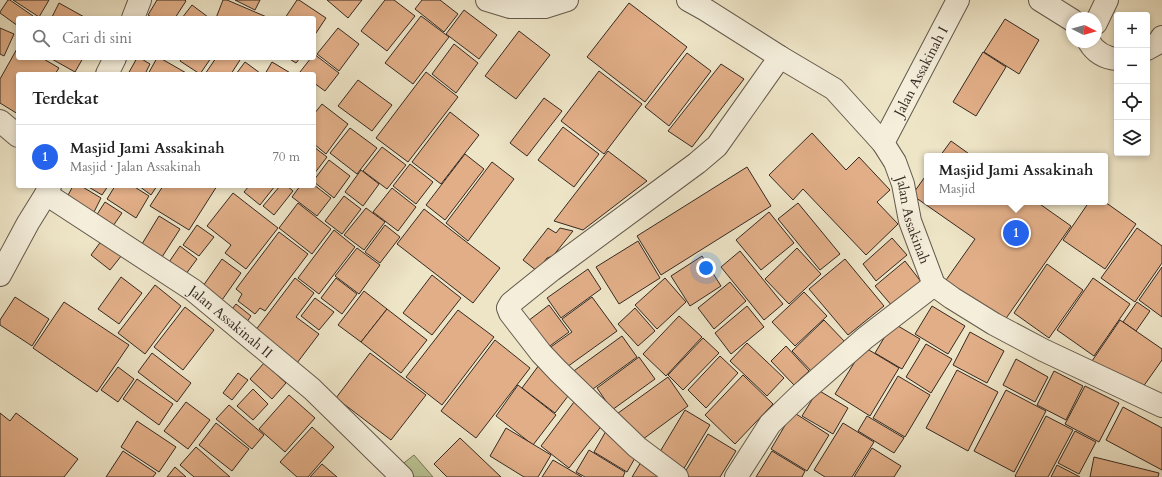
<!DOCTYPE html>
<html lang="id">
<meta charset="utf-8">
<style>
body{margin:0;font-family:Cardo,serif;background:#f2f2f2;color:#222}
.controls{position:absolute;right:12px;top:12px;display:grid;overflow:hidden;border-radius:4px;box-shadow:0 2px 6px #0003}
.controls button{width:36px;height:36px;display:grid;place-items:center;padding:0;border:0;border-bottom:1px solid #e0e0e0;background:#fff;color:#222;font:20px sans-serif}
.compass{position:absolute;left:1066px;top:12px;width:36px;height:36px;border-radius:50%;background:#fff;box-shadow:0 2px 6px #0003;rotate:95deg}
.you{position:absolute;left:706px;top:268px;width:14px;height:14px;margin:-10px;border:3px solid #fff;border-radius:50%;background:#1a73e8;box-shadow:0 0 0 6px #1a73e833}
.badge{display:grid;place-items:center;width:26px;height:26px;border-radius:50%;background:#2563eb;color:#fff;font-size:13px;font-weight:700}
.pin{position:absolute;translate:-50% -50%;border:2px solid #fff;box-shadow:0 1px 4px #0006}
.popup{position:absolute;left:924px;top:153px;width:184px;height:52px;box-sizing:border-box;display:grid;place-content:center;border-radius:4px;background:#fff;filter:drop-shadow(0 1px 3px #0005);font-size:13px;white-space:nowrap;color:#767676}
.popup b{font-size:15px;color:#222}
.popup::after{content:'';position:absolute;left:50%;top:100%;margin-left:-8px;border:8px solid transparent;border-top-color:#fff}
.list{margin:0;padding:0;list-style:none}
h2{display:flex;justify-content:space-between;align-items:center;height:52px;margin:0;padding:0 16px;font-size:17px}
h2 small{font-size:13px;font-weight:400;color:#767676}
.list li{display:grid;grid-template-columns:26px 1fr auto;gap:12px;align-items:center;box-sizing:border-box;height:64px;padding:0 16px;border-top:1px solid #e0e0e0}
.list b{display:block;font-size:15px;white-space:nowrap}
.list p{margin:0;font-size:13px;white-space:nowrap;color:#767676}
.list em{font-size:13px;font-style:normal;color:#767676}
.icon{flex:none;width:22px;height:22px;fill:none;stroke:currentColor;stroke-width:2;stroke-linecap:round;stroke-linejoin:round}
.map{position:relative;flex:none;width:1162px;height:477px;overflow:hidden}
.search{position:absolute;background:#fff;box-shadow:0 2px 6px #0003;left:16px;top:16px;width:300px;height:44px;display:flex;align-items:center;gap:10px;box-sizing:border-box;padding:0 14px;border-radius:4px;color:#767676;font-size:15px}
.panel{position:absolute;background:#fff;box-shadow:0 2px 6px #0003;left:16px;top:72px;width:300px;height:116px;border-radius:4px}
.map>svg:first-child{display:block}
</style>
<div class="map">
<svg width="1162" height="477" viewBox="0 0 1162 477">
<rect width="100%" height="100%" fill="#eee5c7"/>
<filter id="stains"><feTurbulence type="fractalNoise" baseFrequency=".005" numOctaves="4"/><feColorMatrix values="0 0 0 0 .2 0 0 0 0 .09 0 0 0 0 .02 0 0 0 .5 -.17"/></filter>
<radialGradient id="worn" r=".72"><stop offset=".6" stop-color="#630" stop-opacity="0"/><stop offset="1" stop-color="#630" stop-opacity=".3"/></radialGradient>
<polygon fill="#bac494" stroke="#78775c" points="414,455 433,477 386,477"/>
<g fill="#e1ae87" stroke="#352a23">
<polygon points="8,0 10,0 33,16 32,18 18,18 18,26 0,13 0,12"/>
<polygon points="13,0 49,0 39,17"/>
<polygon points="157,0 185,0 186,1 175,18 153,18 148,15"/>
<polygon points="223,0 227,0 269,18 216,18"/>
<polygon points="235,0 260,0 255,10"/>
<polygon points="297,0 299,0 326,18 314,36 314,18 285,18"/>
<polygon points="327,0 362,0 348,18"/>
<polygon points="385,0 394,0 415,16 387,51 361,31"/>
<polygon points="422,0 440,0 458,14 444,32 415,9"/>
<polygon points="59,3 86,18 53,18 52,17"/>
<polygon points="629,3 687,47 645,102 587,57"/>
<polygon points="192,5 208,17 207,18 182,18"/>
<polygon points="464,10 497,35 479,59 446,34"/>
<polygon points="421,16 449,37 413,84 385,63"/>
<polygon points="1005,19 1039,40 1019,74 984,52"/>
<polygon points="0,28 14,34 4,56 0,54"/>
<polygon points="338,28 359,44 339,71 317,54"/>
<polygon points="519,31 550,55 516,99 485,76"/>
<polygon points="454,44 478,63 456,93 432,74"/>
<polygon points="18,47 18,58 42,58 59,68 55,74 18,74 18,114 0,103 0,79"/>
<polygon points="983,52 1006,67 976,116 953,102"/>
<polygon points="687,53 711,71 669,126 645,107"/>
<polygon points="314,54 339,73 325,91 314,83 314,74 303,74 300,72 311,58 314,58"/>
<polygon points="50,58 83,58 75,72"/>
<polygon points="137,58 140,58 150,64 145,74 128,74"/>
<polygon points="157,58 160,58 188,74 148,74"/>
<polygon points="182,58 211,58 200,74 180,61"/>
<polygon points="216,58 236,58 240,60 231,74 205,74"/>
<polygon points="288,58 300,58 296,63"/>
<polygon points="245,62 260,73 259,74 236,74"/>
<polygon points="272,62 292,74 265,74"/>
<polygon points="721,64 744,79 692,147 668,131"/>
<polygon points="599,71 642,104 604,154 561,121"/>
<polygon points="426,72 458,97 408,162 376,138"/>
<polygon points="358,80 392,105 372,131 338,106"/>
<polygon points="544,98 562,111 527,156 510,143"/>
<polygon points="322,104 348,124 326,154 314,144 314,114"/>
<polygon points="450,112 479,135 441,184 412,162"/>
<polygon points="563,127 599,154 574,187 538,160"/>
<polygon points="350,128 377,148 357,174 330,153"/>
<polygon points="812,133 846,170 859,157 890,190 877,202 898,224 866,255 803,189 793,200 769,175"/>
<polygon points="951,141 972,156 940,156"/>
<polygon points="314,147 327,157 314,174"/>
<polygon points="382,147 406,165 387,189 363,171"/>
<polygon points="608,151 647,181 583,230 554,221"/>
<polygon points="465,154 484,169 445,220 426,205"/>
<polygon points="329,160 350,176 334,198 314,182 314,180"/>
<polygon points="492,162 514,179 468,241 446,223"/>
<polygon points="410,164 433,182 416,204 393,186"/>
<polygon points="747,167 771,206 661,275 637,236"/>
<polygon points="361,170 379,184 363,206 345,192"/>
<polygon points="927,174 927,202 1037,202 1071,226 1002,324 944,283 975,239 912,195"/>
<polygon points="314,185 331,198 317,216 292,197 300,186 314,186"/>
<polygon points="73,186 81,186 101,198 94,212 67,197"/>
<polygon points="87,186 108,186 102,195"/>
<polygon points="115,186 133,186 149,196 136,218 107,199"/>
<polygon points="139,186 157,186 151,195"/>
<polygon points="163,186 217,186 189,230 150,206"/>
<polygon points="249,186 275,186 260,205 244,192"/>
<polygon points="280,186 287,186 293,191 274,215 263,206"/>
<polygon points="392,188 416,207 398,231 373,212"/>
<polygon points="233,193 278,228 246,269 225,253 231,245 207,226"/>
<polygon points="344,196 361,209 342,234 325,221"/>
<polygon points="105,202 122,213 113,226 96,216"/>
<polygon points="1089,202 1105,202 1136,224 1105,269 1063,240"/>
<polygon points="298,203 331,229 312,254 279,228"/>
<polygon points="798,203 840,254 820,270 778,219"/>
<polygon points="366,208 385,222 364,250 344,235"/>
<polygon points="424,209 500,268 473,303 397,244"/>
<polygon points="769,212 794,243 761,270 736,240"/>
<polygon points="159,216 180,229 162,257 142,244"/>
<polygon points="197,225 214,237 199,256 183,245"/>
<polygon points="385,225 400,237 380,263 365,252"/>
<polygon points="548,228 556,233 560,228 573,231 553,256 547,258 537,271 523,260"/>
<polygon points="1137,228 1162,246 1162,263 1135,302 1101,278"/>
<polygon points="334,230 355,247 319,294 298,278"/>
<polygon points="279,232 308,254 265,311 260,308 255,314 238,301 242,294 236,289"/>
<polygon points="892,238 907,255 876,281 863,264"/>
<polygon points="102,240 122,255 110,270 91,255"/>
<polygon points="638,241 660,278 619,304 596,267"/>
<polygon points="180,246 197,259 183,278 167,265"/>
<polygon points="357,248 380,265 359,294 335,276"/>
<polygon points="797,248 821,274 789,304 765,279"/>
<polygon points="740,251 783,304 764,320 721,267"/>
<polygon points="702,256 721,286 690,306 671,276"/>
<polygon points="222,259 241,273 222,300 203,286"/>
<polygon points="845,259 884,306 848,335 809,289"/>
<polygon points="905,261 922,283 893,307 875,286"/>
<polygon points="1047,264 1083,290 1049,338 1014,313"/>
<polygon points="1162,267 1162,317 1139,300"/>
<polygon points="588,269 601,289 561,318 547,298"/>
<polygon points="432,275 461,298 432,335 403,313"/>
<polygon points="121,277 142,293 119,324 98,309"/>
<polygon points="295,278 314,293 296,317 319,334 297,363 255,331"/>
<polygon points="336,278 357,294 342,314 321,298"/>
<polygon points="665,278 686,302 657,329 635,305"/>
<polygon points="1093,278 1130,304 1094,356 1057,330"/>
<polygon points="730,282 746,301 714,329 698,308"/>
<polygon points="155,285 181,306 145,354 118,333"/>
<polygon points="364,291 387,309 361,342 338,325"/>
<polygon points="804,292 827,316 795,346 772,322"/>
<polygon points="15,297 49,319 32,346 0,325 0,320"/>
<polygon points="592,297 617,331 560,372 545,351 572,332 562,319"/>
<polygon points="315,298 334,312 319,330 301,316"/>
<polygon points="64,302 129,345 97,392 33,348"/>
<polygon points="1137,302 1150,311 1136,331 1123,322"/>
<polygon points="236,304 251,316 244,326 228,314"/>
<polygon points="549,305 569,332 543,351 524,324"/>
<polygon points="747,306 764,327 731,354 715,333"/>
<polygon points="932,306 965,326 948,354 915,334"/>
<polygon points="185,307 214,330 183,370 154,347"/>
<polygon points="635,308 655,331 638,346 618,324"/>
<polygon points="387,309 427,340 401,373 361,342"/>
<polygon points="458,310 494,337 442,405 406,377"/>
<polygon points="679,316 702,337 666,376 643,354"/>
<polygon points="824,320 846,343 814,374 792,351"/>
<polygon points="1120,320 1162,349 1162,360 1138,394 1092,361"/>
<polygon points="893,323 920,339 902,369 875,353"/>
<polygon points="970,332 1004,351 987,383 953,365"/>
<polygon points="622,336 637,357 586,394 571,373"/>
<polygon points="703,338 719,353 683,390 668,375"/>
<polygon points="495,340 530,368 476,438 441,411"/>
<polygon points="747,343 784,378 767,396 730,361"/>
<polygon points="926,344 952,359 931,393 906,377"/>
<polygon points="786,346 809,371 794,385 771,361"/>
<polygon points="864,347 899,368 870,416 835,394"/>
<polygon points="152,353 191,383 177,402 138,372"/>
<polygon points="370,353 426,395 391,440 336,398"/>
<polygon points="720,356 738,373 706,408 688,390"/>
<polygon points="639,357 655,379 612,410 597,388"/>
<polygon points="1016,359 1048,377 1035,402 1003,385"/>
<polygon points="542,361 575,387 555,413 522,388"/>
<polygon points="264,363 286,383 272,399 250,379"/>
<polygon points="118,367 134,379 118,402 101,390"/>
<polygon points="957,370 998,392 968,451 926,428"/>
<polygon points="1054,371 1083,386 1066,420 1037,405"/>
<polygon points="238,373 248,380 232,400 223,393"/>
<polygon points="743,375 773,404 735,444 705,415"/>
<polygon points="898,376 930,395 905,437 873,418"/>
<polygon points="668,377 688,406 635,445 614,416"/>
<polygon points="137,379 173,404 159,425 123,399"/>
<polygon points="518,385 556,415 533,445 496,416"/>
<polygon points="1085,386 1119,403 1099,442 1065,424"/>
<polygon points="253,389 268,404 253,420 237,406"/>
<polygon points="818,390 848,408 833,434 802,416"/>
<polygon points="1006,390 1046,411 1014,472 974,451"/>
<polygon points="289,395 315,418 285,452 259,429"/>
<polygon points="186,402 210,420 188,449 164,431"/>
<polygon points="574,402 603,424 569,468 541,446"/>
<polygon points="229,405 264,435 252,449 216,419"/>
<polygon points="1123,407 1162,428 1162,470 1106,440"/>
<polygon points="685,410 710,425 680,475 655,460"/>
<polygon points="793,412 829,435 807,471 771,449"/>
<polygon points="0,413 10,421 16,413 78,459 64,477 0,477"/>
<polygon points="867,416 904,438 894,453 858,431"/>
<polygon points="1046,416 1073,430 1048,477 1016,477 1015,476"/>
<polygon points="137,421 176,447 159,472 121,447"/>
<polygon points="216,423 249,449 232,471 199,445"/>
<polygon points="843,423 874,442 852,477 825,477 814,470"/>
<polygon points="312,427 334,447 308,477 297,477 280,462"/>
<polygon points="506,428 551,455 538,477 524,477 490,456"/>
<polygon points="606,431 639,451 627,472 594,452"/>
<polygon points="1075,431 1096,442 1079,474 1058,463"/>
<polygon points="708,434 736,451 720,477 682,477"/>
<polygon points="460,438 501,477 447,477 434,464"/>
<polygon points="196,447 230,477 194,477 180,465"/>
<polygon points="872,448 901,466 894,477 854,477"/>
<polygon points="589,450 625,472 623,477 585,477 576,472"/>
<polygon points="123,451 156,473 153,477 106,477"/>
<polygon points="772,451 805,471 802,477 756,477"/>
<polygon points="644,457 664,477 632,477"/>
<polygon points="1094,457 1159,473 1158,477 1090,477"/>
<polygon points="553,460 582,477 542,477"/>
<polygon points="322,464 337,477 310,477"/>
<polygon points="1057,465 1080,477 1051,477"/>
<polygon points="175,467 186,477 167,477"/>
</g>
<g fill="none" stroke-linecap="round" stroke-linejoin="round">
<defs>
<g id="minor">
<polyline points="487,0 510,7 545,7 567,0"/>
<path id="s1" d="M688,0L706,10L780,57L834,89L883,143L895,162L903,184L910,221L934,285L952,298L994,324L1043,350L1162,406"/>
<polyline points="1040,0 1072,20"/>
<polyline points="133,18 140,0"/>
<polyline points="1096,23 1107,0"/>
<path d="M1089,42C1095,52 1105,58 1117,59"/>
<polyline points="1147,49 1158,43 1162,37"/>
<polyline points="107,74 115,58"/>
<polyline points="0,121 18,136"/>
<path id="s2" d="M883,143L958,0"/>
<path id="s3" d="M46,194L193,290L312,389L402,477"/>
<polyline points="0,275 28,223 46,194 50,186"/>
<polyline points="677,477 637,447 558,371 541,353 510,313 508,308 511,303 552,270 697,163 717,146 780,57"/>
<polyline points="736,477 770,424 802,393 865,338 934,285"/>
</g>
</defs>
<use href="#minor" stroke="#63594c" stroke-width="24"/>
<use href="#minor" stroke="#f4eedb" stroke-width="22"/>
</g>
<g text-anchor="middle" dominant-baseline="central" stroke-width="3" stroke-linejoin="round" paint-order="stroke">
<g font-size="14" fill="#352a23" stroke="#f4eedb">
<text stroke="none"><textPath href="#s2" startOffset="81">Jalan Assakinah I</textPath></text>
<text stroke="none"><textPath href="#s1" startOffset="327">Jalan Assakinah</textPath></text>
<text stroke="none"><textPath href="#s3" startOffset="225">Jalan Assakinah II</textPath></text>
</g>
</g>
<rect width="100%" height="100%" filter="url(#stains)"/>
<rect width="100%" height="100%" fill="url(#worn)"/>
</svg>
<div class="controls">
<button>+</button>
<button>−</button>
<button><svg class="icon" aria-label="locate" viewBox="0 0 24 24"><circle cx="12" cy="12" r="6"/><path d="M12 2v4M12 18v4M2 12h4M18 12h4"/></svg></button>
<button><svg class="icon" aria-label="layers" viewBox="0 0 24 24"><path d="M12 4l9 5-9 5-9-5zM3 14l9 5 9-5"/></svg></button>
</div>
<svg class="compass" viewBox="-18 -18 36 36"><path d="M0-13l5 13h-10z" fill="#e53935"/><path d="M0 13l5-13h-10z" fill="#767676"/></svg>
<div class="you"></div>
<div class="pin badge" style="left:1016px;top:233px">1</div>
<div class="popup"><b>Masjid Jami Assakinah</b>Masjid</div>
<div class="search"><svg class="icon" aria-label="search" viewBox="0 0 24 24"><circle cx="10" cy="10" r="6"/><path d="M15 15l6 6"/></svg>Cari di sini</div>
<section class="panel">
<h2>Terdekat<small></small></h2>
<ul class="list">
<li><span class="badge">1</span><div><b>Masjid Jami Assakinah</b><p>Masjid · Jalan Assakinah</p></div><em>70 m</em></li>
</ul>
</section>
</div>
